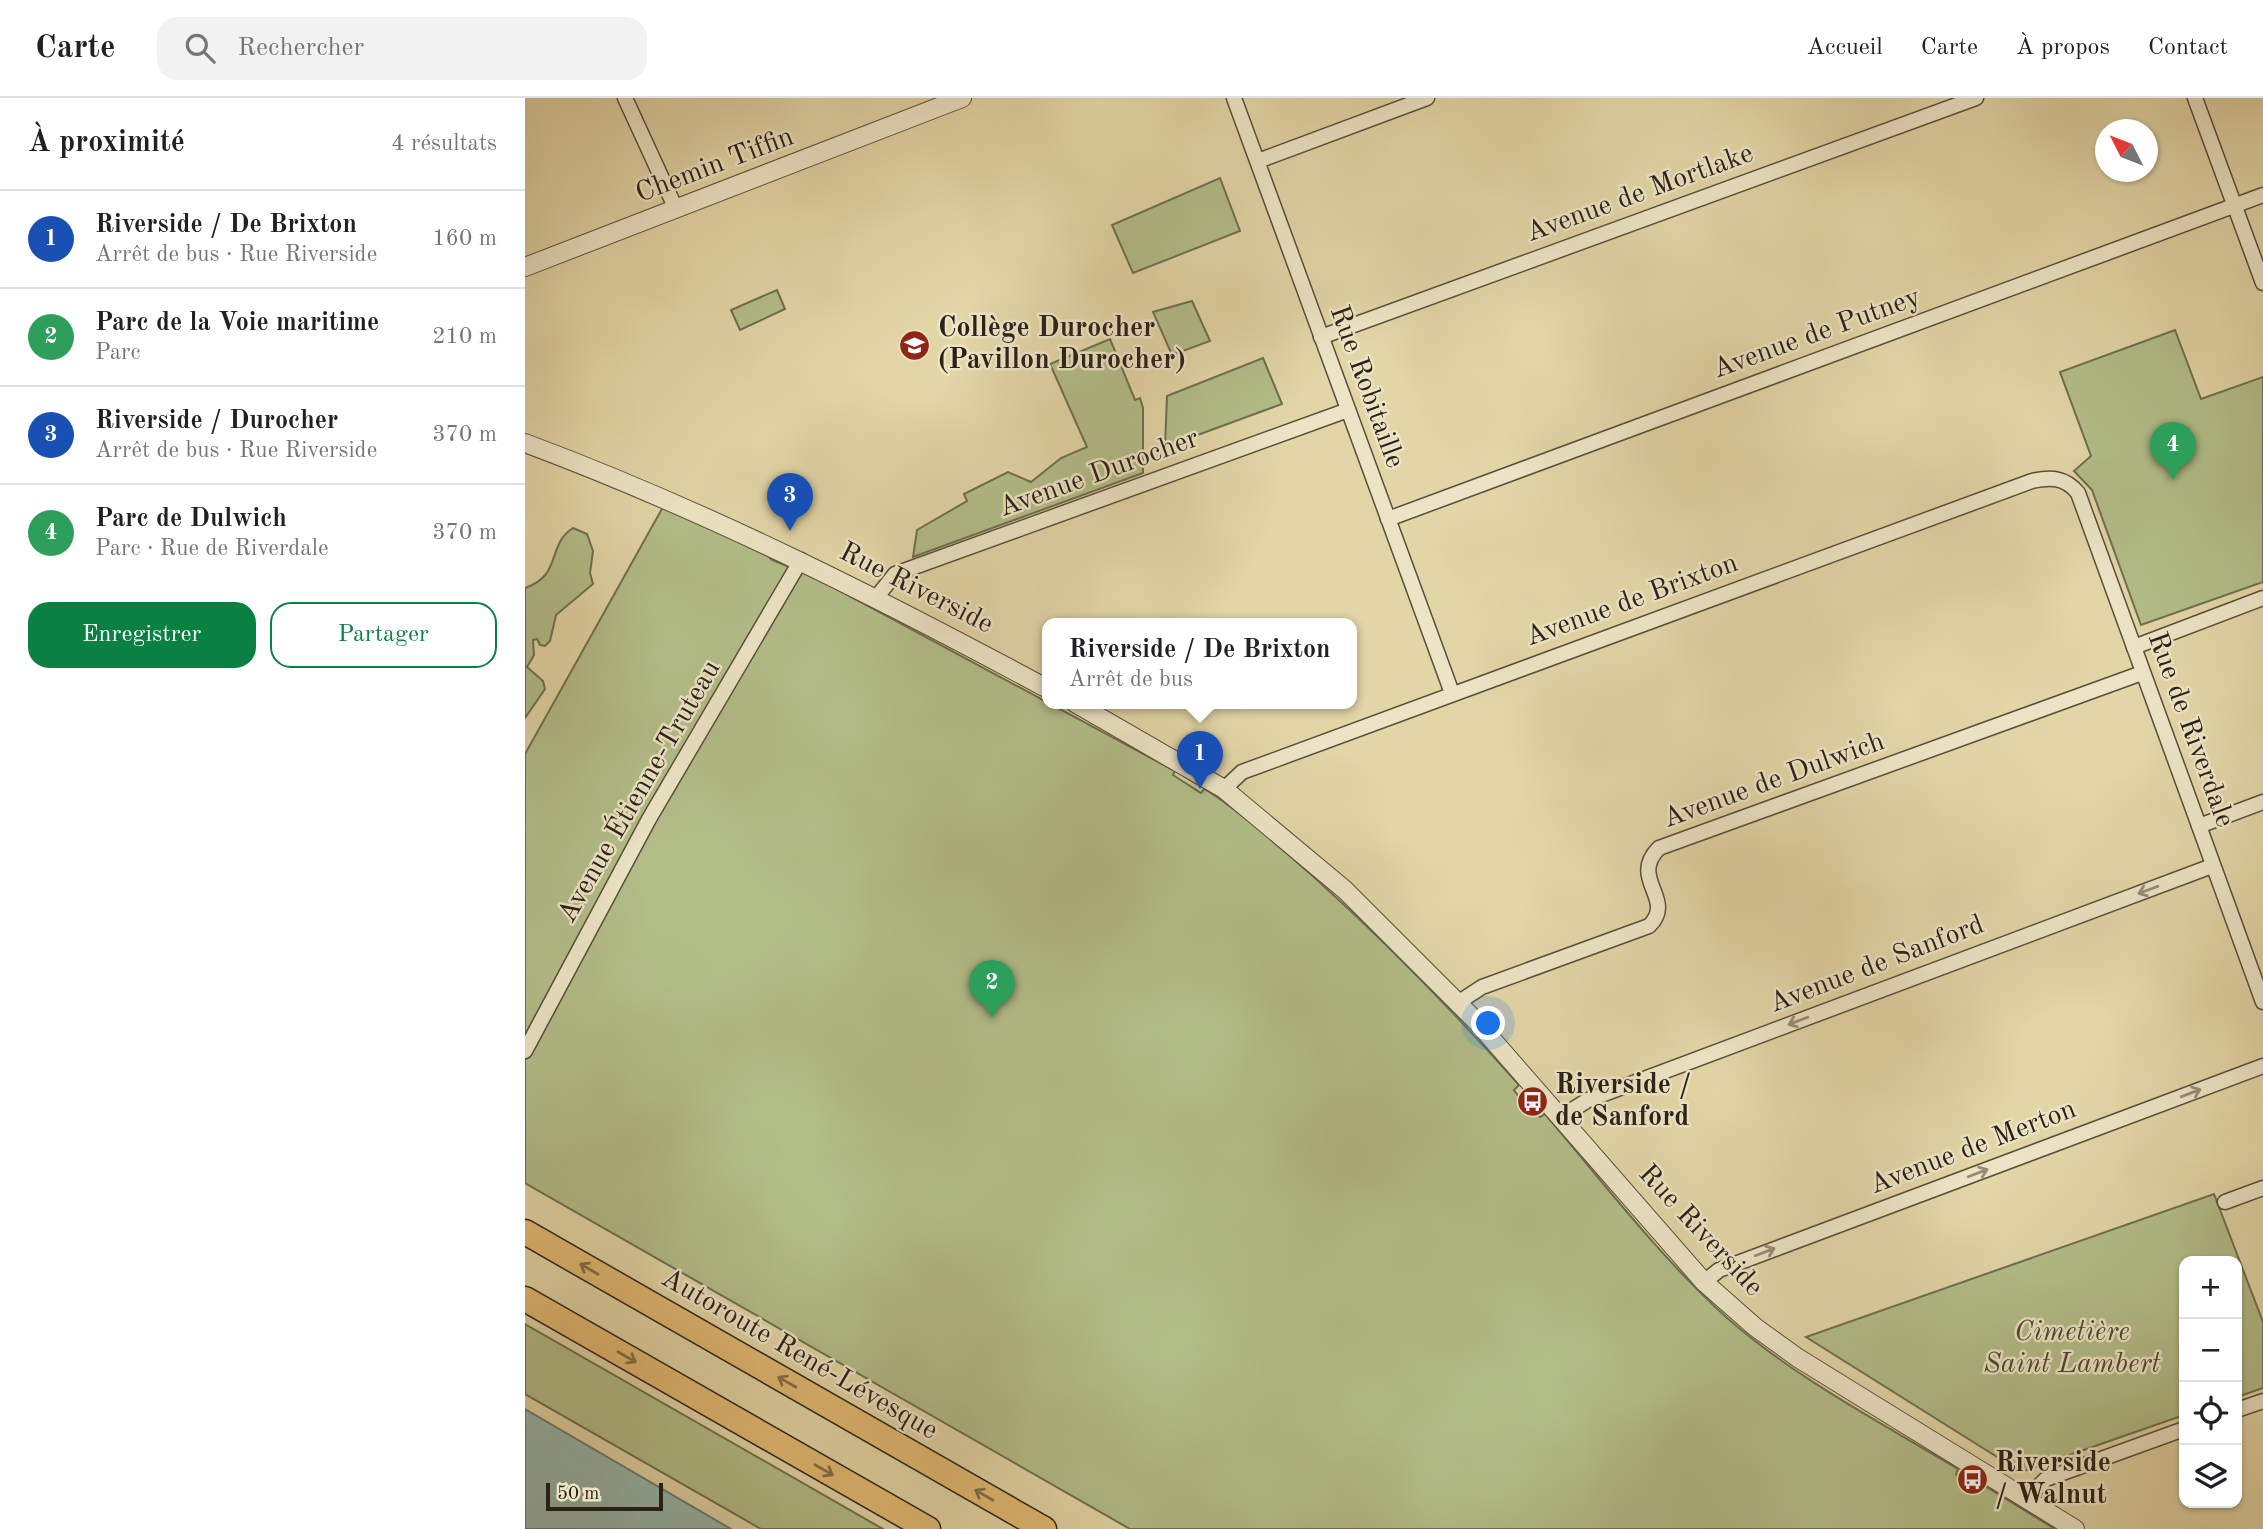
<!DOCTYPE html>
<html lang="fr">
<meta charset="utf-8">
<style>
body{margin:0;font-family:"Old Standard TT",serif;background:#f2f2f2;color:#202124}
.controls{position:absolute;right:21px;bottom:21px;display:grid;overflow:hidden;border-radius:14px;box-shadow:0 2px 5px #0004}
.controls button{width:63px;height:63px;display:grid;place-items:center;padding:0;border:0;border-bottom:2px solid #e0e0e0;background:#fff;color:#202124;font:35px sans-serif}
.compass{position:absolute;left:1570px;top:21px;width:63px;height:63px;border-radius:50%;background:#fff;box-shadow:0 2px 5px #0004;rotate:312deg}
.scale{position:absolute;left:21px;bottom:18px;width:117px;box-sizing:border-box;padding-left:7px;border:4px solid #2c2118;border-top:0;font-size:19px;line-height:24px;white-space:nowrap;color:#2c2118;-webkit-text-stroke:5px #ece4c5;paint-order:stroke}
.you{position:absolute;left:964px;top:926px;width:24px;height:24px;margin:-18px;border:5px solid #fff;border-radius:50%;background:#1a73e8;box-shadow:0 0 0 10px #1a73e833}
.badge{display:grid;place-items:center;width:46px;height:46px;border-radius:50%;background:#0b8043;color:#fff;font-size:23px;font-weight:700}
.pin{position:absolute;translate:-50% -58px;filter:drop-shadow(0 2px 4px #0008)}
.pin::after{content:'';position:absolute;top:37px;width:24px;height:21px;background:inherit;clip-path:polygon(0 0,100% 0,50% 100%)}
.popup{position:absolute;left:517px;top:520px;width:315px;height:91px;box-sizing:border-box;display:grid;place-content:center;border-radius:14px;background:#fff;filter:drop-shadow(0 2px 5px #0005);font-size:23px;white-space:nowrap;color:#757577}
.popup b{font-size:26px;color:#202124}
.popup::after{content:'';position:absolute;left:50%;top:100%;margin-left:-14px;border:14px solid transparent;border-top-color:#fff}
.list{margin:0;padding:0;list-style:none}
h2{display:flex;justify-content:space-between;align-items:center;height:91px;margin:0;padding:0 28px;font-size:30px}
h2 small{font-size:23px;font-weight:400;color:#757577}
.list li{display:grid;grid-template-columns:46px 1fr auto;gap:21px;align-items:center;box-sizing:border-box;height:98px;padding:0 28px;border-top:2px solid #e0e0e0}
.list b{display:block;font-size:26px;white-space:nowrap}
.list p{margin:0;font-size:23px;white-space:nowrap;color:#757577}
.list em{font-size:23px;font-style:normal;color:#757577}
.actions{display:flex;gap:14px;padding:21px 28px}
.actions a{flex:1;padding:16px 0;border:2px solid #0b8043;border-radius:21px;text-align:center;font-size:24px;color:#0b8043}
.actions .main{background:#0b8043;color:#fff}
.icon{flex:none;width:38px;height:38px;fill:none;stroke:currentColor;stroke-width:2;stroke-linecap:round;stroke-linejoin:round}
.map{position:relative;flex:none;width:1738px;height:1431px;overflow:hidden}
header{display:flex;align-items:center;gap:42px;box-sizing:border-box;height:98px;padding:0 35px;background:#fff;border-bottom:2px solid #e0e0e0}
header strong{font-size:33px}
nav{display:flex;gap:38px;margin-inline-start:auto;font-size:24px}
.search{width:490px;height:63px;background:#f2f2f2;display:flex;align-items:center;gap:18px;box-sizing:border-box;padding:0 24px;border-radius:21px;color:#757577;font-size:26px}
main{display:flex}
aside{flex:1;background:#fff}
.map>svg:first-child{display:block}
</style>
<header>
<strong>Carte</strong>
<div class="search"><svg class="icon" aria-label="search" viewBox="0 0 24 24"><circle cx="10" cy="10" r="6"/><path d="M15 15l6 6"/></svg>Rechercher</div>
<nav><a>Accueil</a><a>Carte</a><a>À propos</a><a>Contact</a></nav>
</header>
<main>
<aside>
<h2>À proximité<small>4 résultats</small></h2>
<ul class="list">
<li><span class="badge" style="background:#1a4fb4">1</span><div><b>Riverside / De Brixton</b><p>Arrêt de bus · Rue Riverside</p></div><em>160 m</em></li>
<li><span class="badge" style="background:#2e9e5b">2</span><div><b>Parc de la Voie maritime</b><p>Parc</p></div><em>210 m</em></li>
<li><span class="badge" style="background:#1a4fb4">3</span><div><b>Riverside / Durocher</b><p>Arrêt de bus · Rue Riverside</p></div><em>370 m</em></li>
<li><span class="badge" style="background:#2e9e5b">4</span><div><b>Parc de Dulwich</b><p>Parc · Rue de Riverdale</p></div><em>370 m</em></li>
</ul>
<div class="actions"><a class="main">Enregistrer</a><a>Partager</a></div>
</aside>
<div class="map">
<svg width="1738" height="1431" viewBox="0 0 1738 1431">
<rect width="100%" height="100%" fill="#e2d5a6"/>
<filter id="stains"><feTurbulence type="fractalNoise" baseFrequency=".00286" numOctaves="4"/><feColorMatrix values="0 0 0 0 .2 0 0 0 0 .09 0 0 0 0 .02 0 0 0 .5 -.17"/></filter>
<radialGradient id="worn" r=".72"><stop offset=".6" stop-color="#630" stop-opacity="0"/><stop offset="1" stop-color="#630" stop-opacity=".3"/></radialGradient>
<g fill="#b2bd88" stroke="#6f6f50" stroke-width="2">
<polygon points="695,80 715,133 608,175 587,127"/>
<polygon points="252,192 260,211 215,232 206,212"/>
<polygon points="667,203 685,243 647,257 628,214"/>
<polygon points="1650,232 1676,301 1738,279 1738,484 1616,527 1567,392 1549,373 1566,358 1535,274"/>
<polygon points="585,241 610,302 615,300 618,310 618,375 388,459 392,432 442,403 439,396 483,374 506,384 536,360 562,349 525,266"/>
<polygon points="738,260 757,306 640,349 642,298"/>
<path d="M138,409L241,456L247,462L293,481L650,673L648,677L676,695L679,691L683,693C722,719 756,750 791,781C863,846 930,915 994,987L989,992L998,1004H1004L1015,1019L1020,1016C1078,1084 1134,1158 1201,1219C1270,1280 1355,1324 1433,1371L1431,1376L1447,1386L1450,1382L1530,1431H605L0,1085V656Z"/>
<path d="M48,430L62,436L68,453L65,475L68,486L31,517L25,543L20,548L15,547L12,541L8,542L9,557L2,569L18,583L20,591L0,620V490C38,477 21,447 48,430Z"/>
<polygon points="1689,1096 1738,1224 1738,1290 1712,1299 1712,1163 1659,1163 1659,1317 1496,1374 1281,1239"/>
<polygon points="0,1226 358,1431 236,1431 0,1296"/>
</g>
<polygon fill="#96b8ae" stroke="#6c7c72" stroke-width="2" points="0,1311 206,1431 0,1431"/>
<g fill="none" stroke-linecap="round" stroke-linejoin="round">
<defs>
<g id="minor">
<polyline points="100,0 151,111"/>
<polyline points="709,0 927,595"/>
<polyline points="1670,0 1738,185"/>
<polyline points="733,63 902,0"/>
<polyline points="796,239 1451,0"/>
<polyline points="863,421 1738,97"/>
<polyline points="351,500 370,476 823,312"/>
<polyline points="1609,549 1738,500"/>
<path d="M699,691L717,674L1507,383C1526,379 1540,379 1553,395L1738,904"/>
<polyline points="1674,728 1738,704"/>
<path d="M934,904L957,889L1124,828C1152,801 1103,781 1134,750L1617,575"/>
<polyline points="0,953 124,721 276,462"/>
<polyline points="1036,1019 1063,1002 1687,768"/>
<polyline points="1700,1104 1738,1090"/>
<polyline points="1179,1184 1194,1172 1738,968"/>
<polyline points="1712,1312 1738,1303"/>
<polyline points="1501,1401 1521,1381 1659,1331"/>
</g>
<g id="tertiary">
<polyline points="0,169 437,0"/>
<path d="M0,345C182,413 352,499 523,591"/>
<polyline points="550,605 699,691 820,792 952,924 1179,1184 1230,1229 1273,1260 1550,1431"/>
</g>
<g id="motorway">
<polyline points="0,1134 519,1431"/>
<polyline points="0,1201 403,1431"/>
</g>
</defs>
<use href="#minor" stroke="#5a4e3c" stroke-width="17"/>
<use href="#tertiary" stroke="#5a4e3c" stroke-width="20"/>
<use href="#motorway" stroke="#2c2118" stroke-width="27"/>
<use href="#minor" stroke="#ece4c5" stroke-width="14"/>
<use href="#tertiary" stroke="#ece4c5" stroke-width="18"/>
<use href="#motorway" stroke="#e1ba73" stroke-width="24"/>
</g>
<defs><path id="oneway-shaft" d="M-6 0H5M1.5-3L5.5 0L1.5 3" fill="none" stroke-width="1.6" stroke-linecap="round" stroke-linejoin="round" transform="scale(1.75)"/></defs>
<g stroke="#968c77">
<use href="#oneway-shaft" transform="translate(1623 792) rotate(160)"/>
<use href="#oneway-shaft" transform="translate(1273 923) rotate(159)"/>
<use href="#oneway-shaft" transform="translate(1666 995) rotate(-21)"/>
<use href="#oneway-shaft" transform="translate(1453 1075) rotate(-21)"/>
<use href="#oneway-shaft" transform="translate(1240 1154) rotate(-21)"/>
</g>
<g stroke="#866e46">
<use href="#oneway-shaft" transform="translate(64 1171) rotate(-150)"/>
<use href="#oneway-shaft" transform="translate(102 1259) rotate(30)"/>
<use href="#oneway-shaft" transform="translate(262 1284) rotate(-150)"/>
<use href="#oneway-shaft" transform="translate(299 1372) rotate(30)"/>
<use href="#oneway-shaft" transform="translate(459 1397) rotate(-150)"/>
</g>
<defs>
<symbol id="school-disc" viewBox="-11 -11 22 22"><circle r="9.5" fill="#8f2418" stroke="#ece4c5"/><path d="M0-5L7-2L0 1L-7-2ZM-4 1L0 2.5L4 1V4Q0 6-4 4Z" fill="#fff"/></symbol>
<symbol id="bus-disc" viewBox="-11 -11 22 22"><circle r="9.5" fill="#8f2418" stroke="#ece4c5"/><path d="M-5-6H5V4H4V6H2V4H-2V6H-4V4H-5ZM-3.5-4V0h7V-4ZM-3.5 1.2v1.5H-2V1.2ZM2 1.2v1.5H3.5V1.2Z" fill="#fff"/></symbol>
</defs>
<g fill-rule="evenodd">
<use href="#school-disc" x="372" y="230" width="35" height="35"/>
<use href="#bus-disc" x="990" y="986" width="35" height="35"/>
<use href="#bus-disc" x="1430" y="1364" width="35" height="35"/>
</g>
<g text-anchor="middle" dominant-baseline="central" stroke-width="5" stroke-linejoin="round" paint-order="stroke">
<g font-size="28" fill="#2c2118" stroke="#ece4c5">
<text transform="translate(190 68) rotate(-21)">Chemin Tiffin</text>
<text transform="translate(1115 96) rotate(-20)">Avenue de Mortlake</text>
<text transform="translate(1292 236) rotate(-20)">Avenue de Putney</text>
<text transform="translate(841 289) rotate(70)">Rue Robitaille</text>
<text transform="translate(574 376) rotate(-20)">Avenue Durocher</text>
<text transform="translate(391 491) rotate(27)">Rue Riverside</text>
<text transform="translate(1107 503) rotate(-20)">Avenue de Brixton</text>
<text transform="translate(1665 632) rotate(70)">Rue de Riverdale</text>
<text transform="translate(1249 683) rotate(-20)">Avenue de Dulwich</text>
<text transform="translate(115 694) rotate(-60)">Avenue Étienne-Truteau</text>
<text transform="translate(1352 867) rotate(-21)">Avenue de Sanford</text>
<text transform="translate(1448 1050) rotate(-21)">Avenue de Merton</text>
<text transform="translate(1175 1133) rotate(47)">Rue Riverside</text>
<text transform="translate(274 1257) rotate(30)">Autoroute René-Lévesque</text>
</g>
<g font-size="28" font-weight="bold" fill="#2c2118" stroke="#ece4c5" text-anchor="start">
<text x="413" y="231">Collège Durocher<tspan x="413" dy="32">(Pavillon Durocher)</tspan></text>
<text x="1030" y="988">Riverside /<tspan x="1030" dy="32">de Sanford</tspan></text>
<text x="1470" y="1366">Riverside<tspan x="1470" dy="32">/ Walnut</tspan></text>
</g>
<g font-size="28" font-style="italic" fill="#4e4834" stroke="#ece4c5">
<text x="1547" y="1235">Cimetière<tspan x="1547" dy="32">Saint Lambert</tspan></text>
</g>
</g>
<rect width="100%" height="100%" filter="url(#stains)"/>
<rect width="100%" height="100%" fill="url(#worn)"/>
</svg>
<div class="controls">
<button>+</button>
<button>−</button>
<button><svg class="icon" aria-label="locate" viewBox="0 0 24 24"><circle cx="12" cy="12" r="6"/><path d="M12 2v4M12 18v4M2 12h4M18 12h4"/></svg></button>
<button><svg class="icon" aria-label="layers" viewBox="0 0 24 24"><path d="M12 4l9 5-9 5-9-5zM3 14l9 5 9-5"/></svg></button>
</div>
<svg class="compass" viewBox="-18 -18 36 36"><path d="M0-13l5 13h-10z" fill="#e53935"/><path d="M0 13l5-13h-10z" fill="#757577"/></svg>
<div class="scale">50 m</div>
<div class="you"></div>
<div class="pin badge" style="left:675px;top:691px;background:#1a4fb4">1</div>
<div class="popup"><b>Riverside / De Brixton</b>Arrêt de bus</div>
<div class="pin badge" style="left:467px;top:920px;background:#2e9e5b">2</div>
<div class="pin badge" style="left:265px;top:433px;background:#1a4fb4">3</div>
<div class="pin badge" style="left:1648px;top:382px;background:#2e9e5b">4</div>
</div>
</main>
